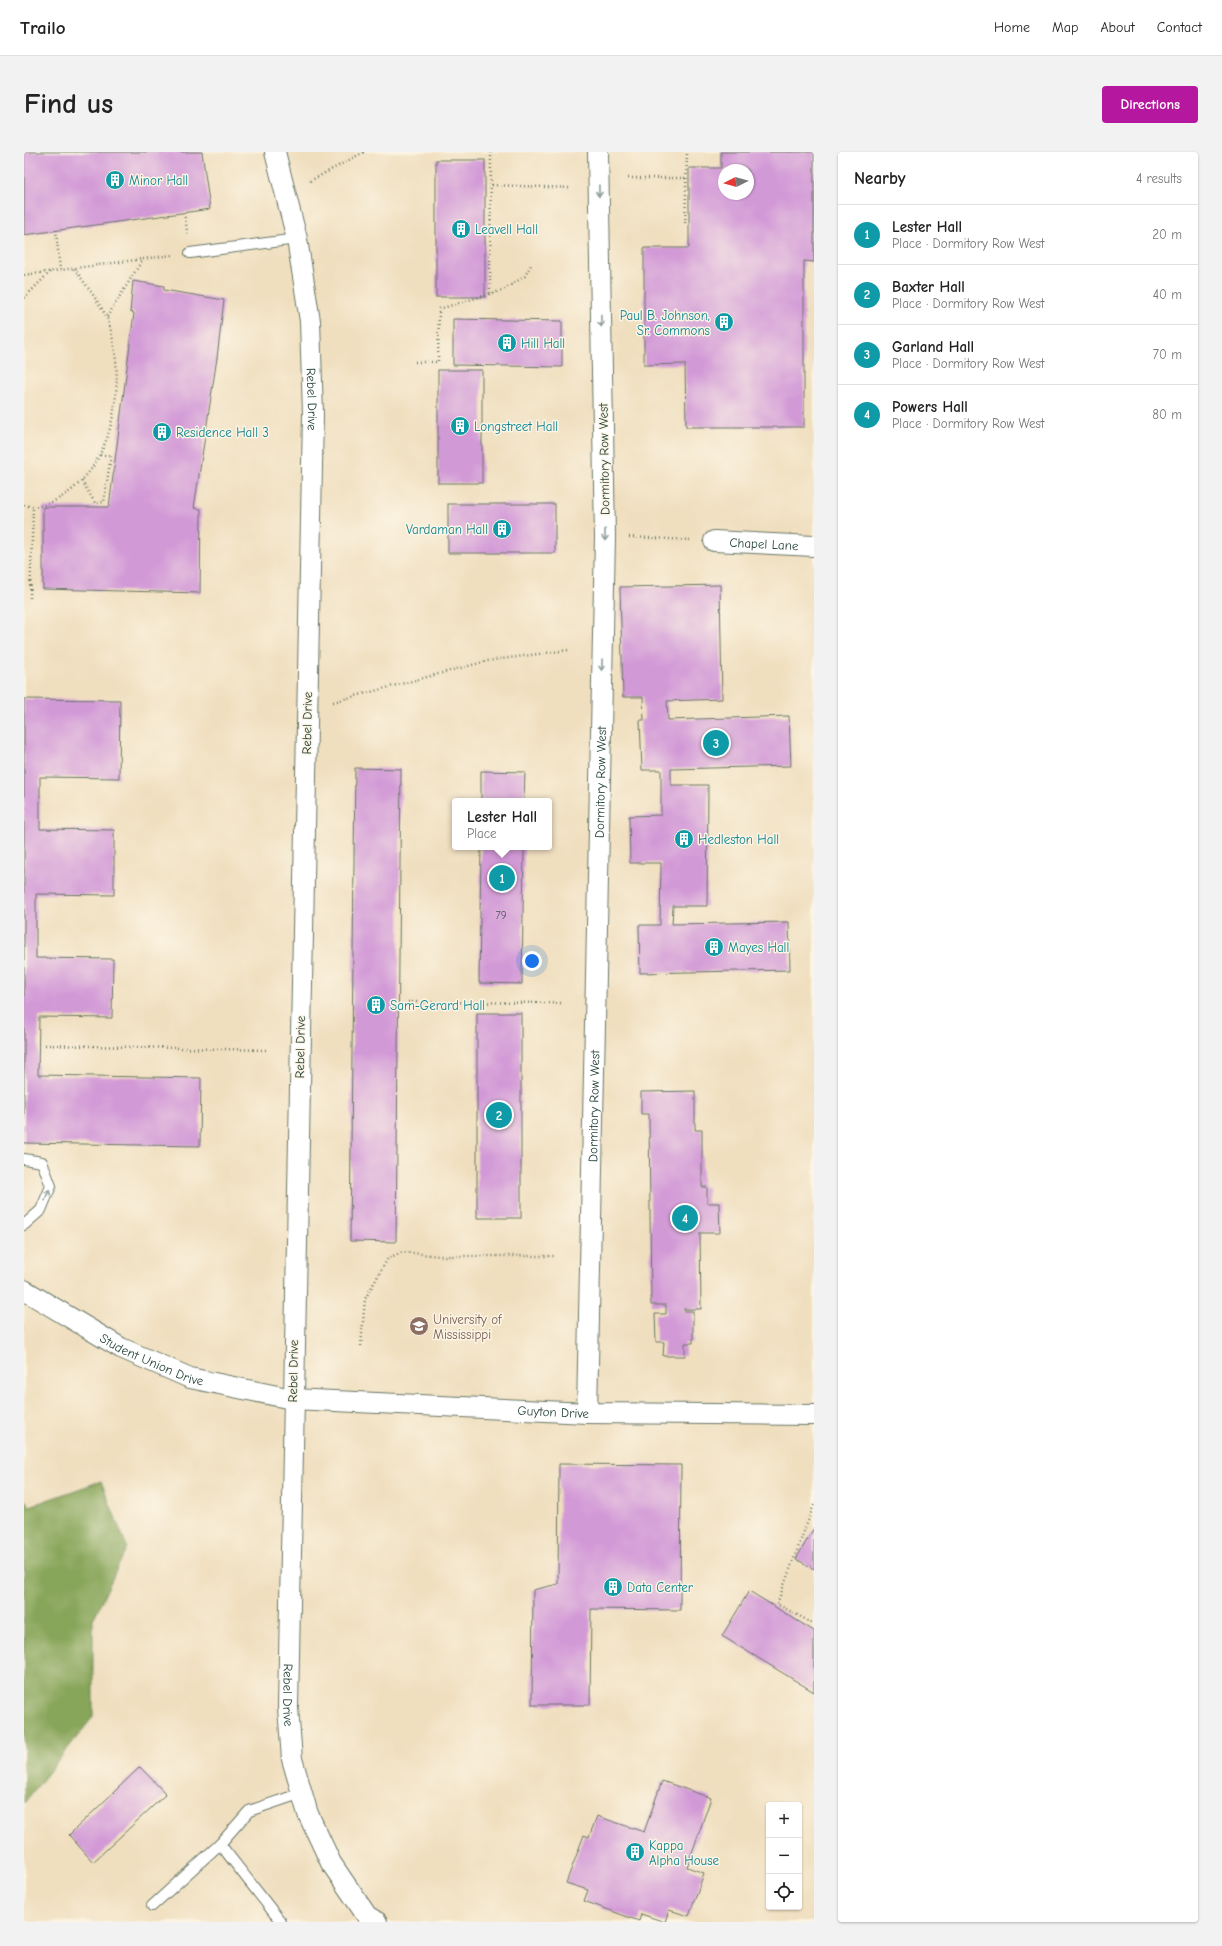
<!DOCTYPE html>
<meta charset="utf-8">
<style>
body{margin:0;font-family:"Comic Neue",sans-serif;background:#f2f2f2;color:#222}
.controls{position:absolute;right:12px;bottom:12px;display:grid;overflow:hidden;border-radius:4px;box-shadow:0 1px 3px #0004}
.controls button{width:36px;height:36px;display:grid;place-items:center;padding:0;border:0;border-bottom:1px solid #e0e0e0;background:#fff;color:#222;font:20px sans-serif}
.compass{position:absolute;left:694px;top:12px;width:36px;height:36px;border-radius:50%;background:#fff;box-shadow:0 1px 3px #0004;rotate:264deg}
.you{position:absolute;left:508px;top:809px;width:14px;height:14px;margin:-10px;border:3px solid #fff;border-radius:50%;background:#1a73e8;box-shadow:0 0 0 6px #1a73e833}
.badge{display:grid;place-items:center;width:26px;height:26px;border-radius:50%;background:#b5179e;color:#fff;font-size:13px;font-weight:700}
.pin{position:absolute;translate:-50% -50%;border:2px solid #fff;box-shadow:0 1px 4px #0006}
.popup{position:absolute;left:428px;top:646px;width:100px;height:52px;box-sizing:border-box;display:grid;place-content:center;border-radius:4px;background:#fff;filter:drop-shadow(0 1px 3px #0005);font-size:13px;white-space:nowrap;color:#767676}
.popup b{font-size:15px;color:#222}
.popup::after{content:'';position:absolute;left:50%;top:100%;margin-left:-8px;border:8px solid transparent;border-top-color:#fff}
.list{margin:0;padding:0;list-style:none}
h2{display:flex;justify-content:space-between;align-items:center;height:52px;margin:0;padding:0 16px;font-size:17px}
h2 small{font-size:13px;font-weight:400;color:#767676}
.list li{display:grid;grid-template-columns:26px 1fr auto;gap:12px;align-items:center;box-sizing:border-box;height:60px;padding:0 16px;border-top:1px solid #e0e0e0}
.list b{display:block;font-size:15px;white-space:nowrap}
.list p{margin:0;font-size:13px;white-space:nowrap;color:#767676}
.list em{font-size:13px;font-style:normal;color:#767676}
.icon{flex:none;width:22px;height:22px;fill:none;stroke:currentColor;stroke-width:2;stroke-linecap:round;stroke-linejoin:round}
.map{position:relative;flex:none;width:790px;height:1770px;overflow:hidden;border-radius:4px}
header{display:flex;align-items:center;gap:24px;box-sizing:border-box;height:56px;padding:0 20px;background:#fff;border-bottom:1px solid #e0e0e0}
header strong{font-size:19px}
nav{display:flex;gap:22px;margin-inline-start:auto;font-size:14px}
.intro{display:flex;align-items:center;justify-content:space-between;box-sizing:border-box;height:96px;padding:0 24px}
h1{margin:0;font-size:28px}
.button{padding:10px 18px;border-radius:4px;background:#b5179e;color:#fff;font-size:14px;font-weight:700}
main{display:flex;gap:24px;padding:0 24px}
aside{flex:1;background:#fff;border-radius:4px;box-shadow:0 1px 3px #0004}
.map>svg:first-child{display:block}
</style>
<header>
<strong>Trailo</strong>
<nav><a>Home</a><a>Map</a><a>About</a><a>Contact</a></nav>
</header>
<div class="intro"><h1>Find us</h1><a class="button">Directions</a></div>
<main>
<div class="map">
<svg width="790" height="1770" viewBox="0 0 790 1770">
<rect width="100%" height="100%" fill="#fcf5e5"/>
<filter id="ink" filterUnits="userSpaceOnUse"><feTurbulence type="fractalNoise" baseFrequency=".025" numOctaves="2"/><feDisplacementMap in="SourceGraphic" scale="8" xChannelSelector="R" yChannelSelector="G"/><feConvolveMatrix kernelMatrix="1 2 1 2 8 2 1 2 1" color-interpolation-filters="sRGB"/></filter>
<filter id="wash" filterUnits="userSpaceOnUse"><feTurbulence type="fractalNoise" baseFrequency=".012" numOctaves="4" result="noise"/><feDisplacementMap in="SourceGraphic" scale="16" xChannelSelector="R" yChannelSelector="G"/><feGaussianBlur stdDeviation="0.9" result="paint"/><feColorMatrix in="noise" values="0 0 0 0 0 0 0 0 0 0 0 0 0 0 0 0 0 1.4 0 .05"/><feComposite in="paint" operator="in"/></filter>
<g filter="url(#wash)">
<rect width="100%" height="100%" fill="#f0dfbf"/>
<polygon fill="#88a65a" stroke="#547247" points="77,1329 103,1395 69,1468 69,1565 0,1651 0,1347 6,1354"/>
<g id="blocks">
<g fill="#d299d7" fill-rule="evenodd">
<polygon points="0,0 178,0 186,57 0,83"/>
<path d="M697,0H790V110L780,109V275H662L661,212L620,213V96H665V16H697ZM700,18H724V42H700Z"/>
<rect x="412" y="8" width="49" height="137"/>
<polygon points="109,129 140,134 140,138 200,148 193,206 170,356 177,357 176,441 19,437 19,355 85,355 110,161 106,160"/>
<polygon points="429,167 538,169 538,215 429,213"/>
<rect x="414" y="218" width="44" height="113"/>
<rect x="424" y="352" width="107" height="49"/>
<polygon points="696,433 698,547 643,549 644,568 765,564 767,614 647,617 647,633 684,633 683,754 649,754 648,772 765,770 766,818 616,821 615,773 636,773 637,711 606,711 605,664 637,663 637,618 618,618 616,568 620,568 619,545 599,545 596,435"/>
<polygon points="0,547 96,548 95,626 16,625 16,677 90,678 90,743 12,742 12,806 89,807 88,866 15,865 14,923 177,926 176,994 0,991"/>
<polygon points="331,616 377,617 372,1090 326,1089"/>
<polygon points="457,619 501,620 500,649 457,649"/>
<polygon points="457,695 500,695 498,832 455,831"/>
<rect x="453" y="861" width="44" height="205"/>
<polygon points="671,939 671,978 678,978 678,1035 683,1035 683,1051 695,1051 696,1081 676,1081 677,1157 660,1157 660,1159 669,1159 669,1191 661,1191 661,1204 639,1204 640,1190 632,1190 631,1162 642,1162 642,1153 627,1153 625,962 617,962 617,940"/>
<polygon points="535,1312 657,1313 656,1458 567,1457 566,1553 508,1553 509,1438 534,1432"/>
<polygon points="790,1376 790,1417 772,1407"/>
<polygon points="725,1439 790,1479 790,1540 698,1484"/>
<polygon points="116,1615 142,1642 69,1710 45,1683"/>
<polygon points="638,1629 687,1646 663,1715 680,1721 665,1764 645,1758 641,1770 617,1762 615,1769 560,1749 564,1738 542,1731 560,1683 565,1685 573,1664 620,1680"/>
</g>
</g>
</g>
<g filter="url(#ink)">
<use href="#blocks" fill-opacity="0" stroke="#687665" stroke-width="1"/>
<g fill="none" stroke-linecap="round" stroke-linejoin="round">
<defs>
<g id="service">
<polyline points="166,101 273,87"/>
<polyline points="0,1007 18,1010 27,1034 17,1058 0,1073"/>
<polyline points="128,1754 196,1692"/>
<polyline points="257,1770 196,1692 225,1659 278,1641"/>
</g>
<g id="minor">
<path id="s1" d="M251,0L273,87L286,169L289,262L264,1556L268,1607L284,1662L307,1711L343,1764L353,1770"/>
<path id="s2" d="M690,389L790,394"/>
<path id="s3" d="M0,1138L97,1196L166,1226L268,1247L563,1261L790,1263"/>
<path id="s4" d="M563,1261L581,385L574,0"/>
</g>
</defs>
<use href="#service" stroke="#687665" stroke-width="12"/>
<use href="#minor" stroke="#687665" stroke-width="22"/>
<g stroke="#687665" stroke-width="2.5" stroke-dasharray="1 3" stroke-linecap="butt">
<polyline points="604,26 662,26"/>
<polyline points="286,29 340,0"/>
<polyline points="468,33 547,36"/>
<polyline points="160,61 164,84"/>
<polyline points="661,75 663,0"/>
<polyline points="32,78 36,118"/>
<polyline points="0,123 148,103"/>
<polyline points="466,141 467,0"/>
<polyline points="0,146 26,120"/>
<polyline points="83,165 119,107"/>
<polyline points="391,210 414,210 415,157 479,138 501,124 507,113"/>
<polyline points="58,329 71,351 80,350 87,303 76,303"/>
<path d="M0,353C12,357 23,353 34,347C82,321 96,259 92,209C91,198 87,173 82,164C73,147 61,132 50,116"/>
<polyline points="605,385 667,388"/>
<polyline points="6,446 9,356"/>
<polyline points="309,550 463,509 544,498"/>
<polyline points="384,850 537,851"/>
<polyline points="21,893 242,898"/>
<polyline points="337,1194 341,1147 364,1106 379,1100 415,1104 532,1104"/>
<polyline points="790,1353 753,1452 790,1472"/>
</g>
<use href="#service" stroke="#fff" stroke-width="10"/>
<use href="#minor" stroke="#fff" stroke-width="20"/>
</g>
<defs><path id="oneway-shaft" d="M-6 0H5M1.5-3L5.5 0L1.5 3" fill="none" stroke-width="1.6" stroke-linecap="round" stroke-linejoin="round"/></defs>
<g stroke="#8f9e9a">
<use href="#oneway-shaft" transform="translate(575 39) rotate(89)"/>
<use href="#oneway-shaft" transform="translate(577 169) rotate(89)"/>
<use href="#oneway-shaft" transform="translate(581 383) rotate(90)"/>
<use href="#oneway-shaft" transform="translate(578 513) rotate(91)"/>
<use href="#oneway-shaft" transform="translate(23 1043) rotate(-69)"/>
</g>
</g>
<defs>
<symbol id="building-disc" viewBox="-11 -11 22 22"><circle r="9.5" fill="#0f9aa8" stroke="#fcf5e5"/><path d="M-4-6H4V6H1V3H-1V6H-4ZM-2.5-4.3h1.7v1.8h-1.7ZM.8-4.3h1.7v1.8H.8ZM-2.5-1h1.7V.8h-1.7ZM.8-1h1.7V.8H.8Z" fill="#fff"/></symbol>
<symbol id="university-disc" viewBox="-11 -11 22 22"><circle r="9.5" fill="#8d6e63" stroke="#fcf5e5"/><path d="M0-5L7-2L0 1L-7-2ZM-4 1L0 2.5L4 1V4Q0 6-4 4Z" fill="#fff"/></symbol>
</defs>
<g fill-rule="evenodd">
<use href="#building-disc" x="80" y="17" width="22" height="22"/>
<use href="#building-disc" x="426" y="66" width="22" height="22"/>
<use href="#building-disc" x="689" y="159" width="22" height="22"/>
<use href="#building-disc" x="472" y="180" width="22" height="22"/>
<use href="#building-disc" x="425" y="263" width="22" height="22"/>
<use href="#building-disc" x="127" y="269" width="22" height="22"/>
<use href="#building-disc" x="467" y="366" width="22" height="22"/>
<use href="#building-disc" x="649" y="676" width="22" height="22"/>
<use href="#building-disc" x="679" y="784" width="22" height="22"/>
<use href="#building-disc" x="341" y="842" width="22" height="22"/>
<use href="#university-disc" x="384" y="1163" width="22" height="22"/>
<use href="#building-disc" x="578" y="1424" width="22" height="22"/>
<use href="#building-disc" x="600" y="1689" width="22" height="22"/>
</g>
<g text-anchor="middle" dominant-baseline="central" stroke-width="3" stroke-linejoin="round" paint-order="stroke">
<g font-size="11" fill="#4c545d">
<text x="477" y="763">79</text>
</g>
<g font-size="13" fill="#0d838f" stroke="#fcf5e5" text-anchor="start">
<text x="105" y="28">Minor Hall</text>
<text x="451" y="77">Leavell Hall</text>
<text x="686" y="163" text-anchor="end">Paul B. Johnson,<tspan x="686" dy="15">Sr. Commons</tspan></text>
<text x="497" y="191">Hill Hall</text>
<text x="450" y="274">Longstreet Hall</text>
<text x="152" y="280">Residence Hall 3</text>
<text x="464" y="377" text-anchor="end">Vardaman Hall</text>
<text x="674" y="687">Hedleston Hall</text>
<text x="704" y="795">Mayes Hall</text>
<text x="366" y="853">Sam-Gerard Hall</text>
<text x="603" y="1435">Data Center</text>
<text x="625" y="1693">Kappa<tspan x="625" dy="15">Alpha House</tspan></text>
</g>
<g font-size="13" fill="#1f3d34" stroke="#fcf5e5">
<text stroke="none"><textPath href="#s1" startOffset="251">Rebel Drive</textPath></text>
<text transform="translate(580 307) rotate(-91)">Dormitory Row West</text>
<text stroke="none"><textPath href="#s2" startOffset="50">Chapel Lane</textPath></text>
<text transform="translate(283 571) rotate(-89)">Rebel Drive</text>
<text stroke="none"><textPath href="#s4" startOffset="631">Dormitory Row West</textPath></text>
<text transform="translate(276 895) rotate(-89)">Rebel Drive</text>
<text stroke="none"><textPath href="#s4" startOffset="307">Dormitory Row West</textPath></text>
<text stroke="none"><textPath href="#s3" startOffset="146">Student Union Drive</textPath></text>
<text transform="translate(269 1219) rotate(-89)">Rebel Drive</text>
<text stroke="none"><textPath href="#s3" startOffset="554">Guyton Drive</textPath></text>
<text stroke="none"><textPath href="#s1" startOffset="1547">Rebel Drive</textPath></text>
</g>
<g font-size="13" fill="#785e54" stroke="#fcf5e5" text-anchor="start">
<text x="409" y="1167">University of<tspan x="409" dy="15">Mississippi</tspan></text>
</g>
</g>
</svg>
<div class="controls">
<button>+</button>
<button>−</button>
<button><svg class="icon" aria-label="locate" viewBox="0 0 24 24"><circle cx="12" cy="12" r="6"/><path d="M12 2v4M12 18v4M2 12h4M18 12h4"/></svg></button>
</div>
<svg class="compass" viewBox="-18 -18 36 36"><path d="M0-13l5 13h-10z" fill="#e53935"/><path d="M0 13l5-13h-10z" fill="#767676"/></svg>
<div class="you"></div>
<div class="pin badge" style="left:478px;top:726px;background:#0f9aa8">1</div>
<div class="popup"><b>Lester Hall</b>Place</div>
<div class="pin badge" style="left:475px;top:963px;background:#0f9aa8">2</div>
<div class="pin badge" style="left:692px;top:591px;background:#0f9aa8">3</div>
<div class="pin badge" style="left:661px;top:1066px;background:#0f9aa8">4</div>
</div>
<aside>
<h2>Nearby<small>4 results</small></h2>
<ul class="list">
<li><span class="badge" style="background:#0f9aa8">1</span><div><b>Lester Hall</b><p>Place · Dormitory Row West</p></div><em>20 m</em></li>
<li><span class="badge" style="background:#0f9aa8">2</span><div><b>Baxter Hall</b><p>Place · Dormitory Row West</p></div><em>40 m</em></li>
<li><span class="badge" style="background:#0f9aa8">3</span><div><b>Garland Hall</b><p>Place · Dormitory Row West</p></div><em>70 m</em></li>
<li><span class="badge" style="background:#0f9aa8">4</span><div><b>Powers Hall</b><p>Place · Dormitory Row West</p></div><em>80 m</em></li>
</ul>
</aside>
</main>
